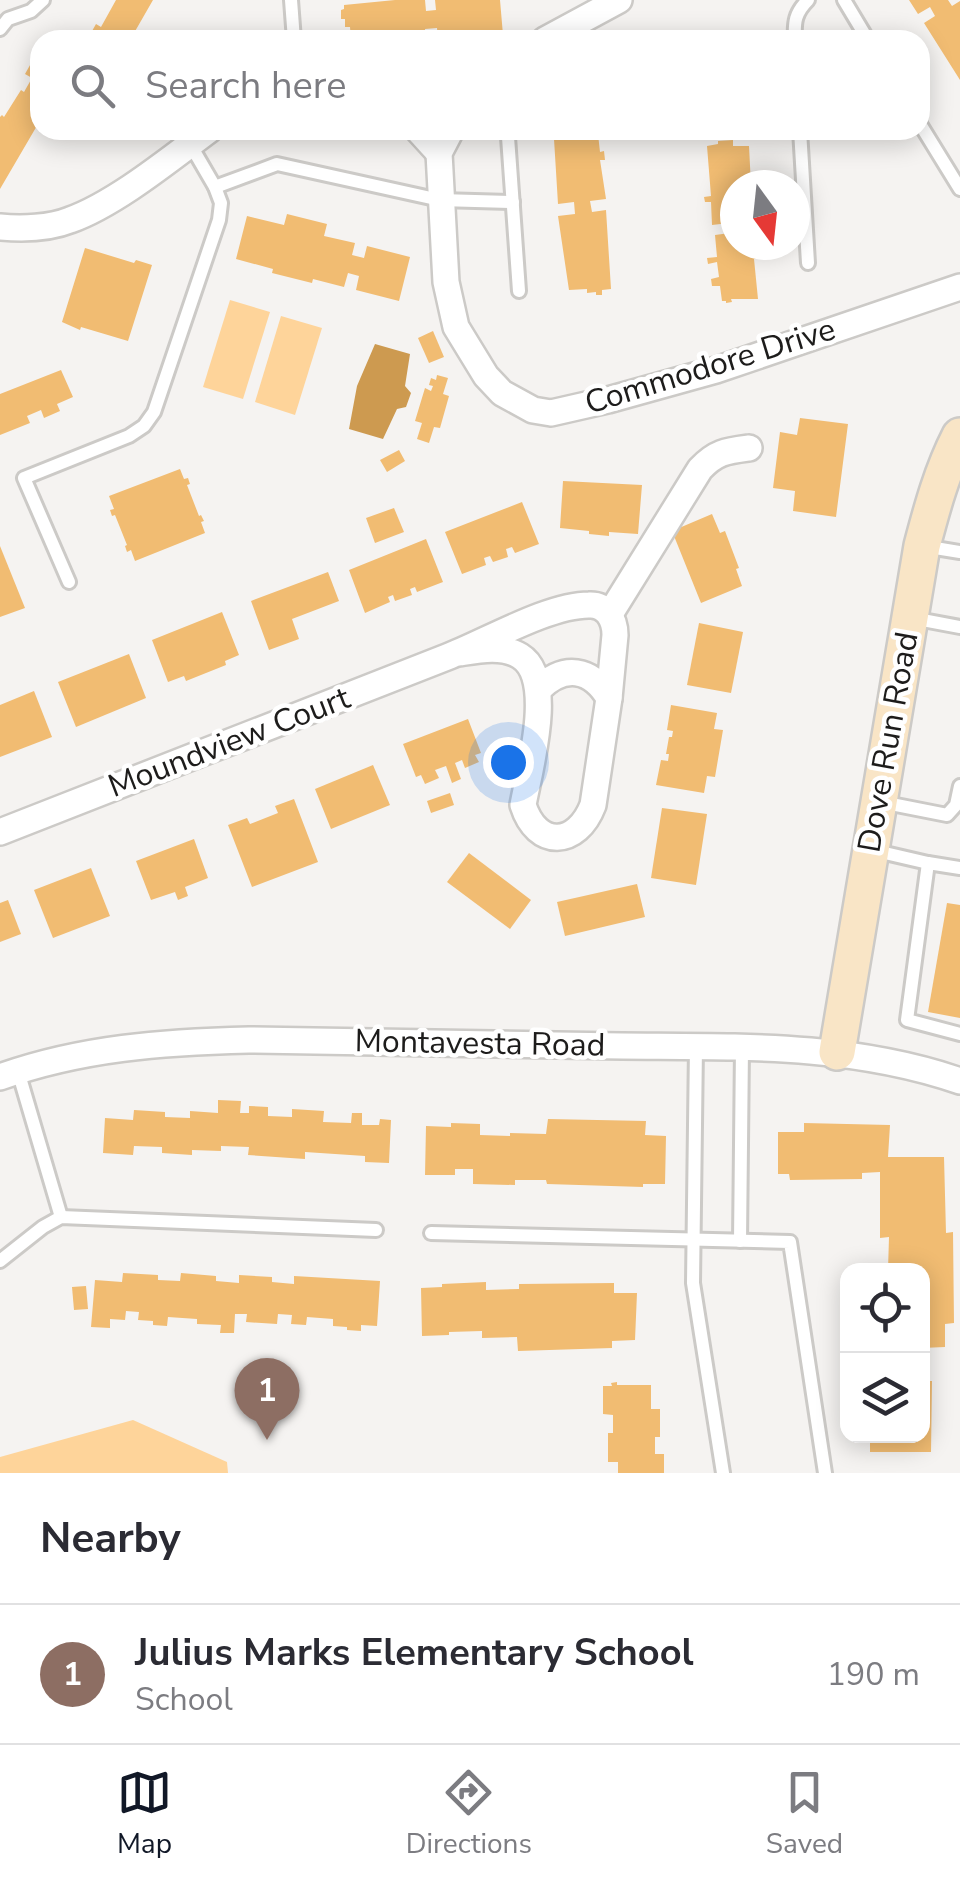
<!DOCTYPE html>
<style>
body{margin:0;font-family:"Nunito Sans",sans-serif;background:#f2f2f3;color:#2b2b33}
.controls{position:absolute;right:30px;bottom:30px;display:grid;overflow:hidden;border-radius:20px;box-shadow:0 5px 25px #0003}
.controls button{width:90px;height:90px;display:grid;place-items:center;padding:0;border:0;border-bottom:2px solid #e1e1e2;background:#fff;color:#2b2b33;font:50px sans-serif}
.compass{position:absolute;left:720px;top:170px;width:90px;height:90px;border-radius:50%;background:#fff;box-shadow:0 5px 25px #0003;rotate:165deg}
.you{position:absolute;left:508px;top:762px;width:35px;height:35px;margin:-25px;border:8px solid #fff;border-radius:50%;background:#1a73e8;box-shadow:0 0 0 15px #1a73e833}
.badge{display:grid;place-items:center;width:65px;height:65px;border-radius:50%;background:#111827;color:#fff;font-size:32px;font-weight:700}
.pin{position:absolute;translate:-50% -82px;filter:drop-shadow(0 2px 5px #0008)}
.pin::after{content:'';position:absolute;top:52px;width:35px;height:30px;background:inherit;clip-path:polygon(0 0,100% 0,50% 100%)}
.list{margin:0;padding:0;list-style:none}
h2{display:flex;justify-content:space-between;align-items:center;height:130px;margin:0;padding:0 40px;font-size:42px}
h2 small{font-size:32px;font-weight:400;color:#7c7c81}
.list li{display:grid;grid-template-columns:65px 1fr auto;gap:30px;align-items:center;box-sizing:border-box;height:140px;padding:0 40px;border-top:2px solid #e1e1e2}
.list b{display:block;font-size:38px;white-space:nowrap}
.list p{margin:0;font-size:32px;white-space:nowrap;color:#7c7c81}
.list em{font-size:32px;font-style:normal;color:#7c7c81}
.icon{flex:none;width:55px;height:55px;fill:none;stroke:currentColor;stroke-width:2;stroke-linecap:round;stroke-linejoin:round}
.map{position:relative;flex:none;width:960px;height:1473px;overflow:hidden}
.search{position:absolute;background:#fff;box-shadow:0 5px 25px #0003;left:30px;right:30px;top:30px;height:110px;display:flex;align-items:center;gap:25px;box-sizing:border-box;padding:0 35px;border-radius:30px;color:#7c7c81;font-size:38px}
.sheet{height:270px;background:#fff}
nav{display:flex;justify-content:space-around;align-items:center;box-sizing:border-box;height:140px;border-top:2px solid #e1e1e2;background:#fff;font-size:28px;color:#7c7c81}
nav a{display:grid;justify-items:center;gap:5px}
nav .on{color:#111827}
.map>svg:first-child{display:block}
</style>
<div class="map">
<svg width="960" height="1473" viewBox="0 0 960 1473">
<rect width="100%" height="100%" fill="#f5f3f1"/>
<g fill="#fed49a">
<polygon points="230,300 270,312 243,399 203,387"/>
<polygon points="281,316 322,328 295,415 255,402"/>
<polygon points="133,1420 227,1462 228,1473 0,1473 0,1457"/>
</g>
<polygon fill="#cd9a50" points="375,344 410,354 405,386 411,393 406,407 397,409 383,439 349,429 357,386"/>
<g fill="#f1bc72">
<polygon points="116,0 153,0 130,40 87,40 96,24 101,27"/>
<polygon points="395,0 425,0 426,11 436,10 435,0 500,0 503,35 466,38 466,40 438,40 437,28 425,29 426,40 351,40 350,27 345,27 345,19 341,19 341,10 344,9 344,5"/>
<polygon points="909,0 948,0 952,6 960,1 960,80 924,23 935,16 930,7 918,14"/>
<polygon points="34,58 40,62 40,126 38,124 0,189 0,117 2,115 4,117 21,90 24,92 32,78 25,74"/>
<polygon points="598,134 600,152 604,151 605,160 600,160 606,199 590,201 592,212 606,210 611,289 602,290 602,295 596,295 596,292 587,293 587,289 569,290 558,216 575,214 574,202 558,204 554,139"/>
<polygon points="733,140 733,146 749,146 751,185 735,185 735,245 757,245 759,259 754,259 758,299 731,299 732,302 726,303 726,301 722,301 720,286 712,286 711,279 719,277 717,262 708,264 707,258 717,257 715,235 730,233 729,223 712,225 711,202 705,202 704,197 711,196 707,146 718,144 718,141"/>
<polygon points="287,214 327,224 324,236 355,243 352,255 364,258 367,246 410,257 399,301 356,290 359,276 348,273 344,287 313,279 312,283 272,273 273,269 236,259 247,216 284,225"/>
<polygon points="85,248 134,263 136,260 152,265 128,341 81,327 80,330 62,322"/>
<polygon points="433,331 444,357 429,363 418,338"/>
<polygon points="61,370 73,397 57,404 60,411 44,418 41,410 27,416 30,423 0,435 0,394"/>
<polygon points="437,375 448,378 443,394 449,396 440,428 434,427 429,443 417,439 422,423 415,421 425,388 431,391 433,386 429,385 431,378 436,380"/>
<polygon points="800,418 848,424 836,517 793,511 795,491 773,488 780,432 797,435"/>
<polygon points="399,450 405,461 387,472 380,460"/>
<polygon points="180,469 184,479 188,478 190,484 187,485 199,516 201,515 204,521 201,522 205,533 135,561 131,550 127,552 125,546 127,545 115,515 112,516 110,510 114,509 109,496"/>
<polygon points="563,481 642,485 638,534 609,532 609,536 589,534 589,531 560,528"/>
<polygon points="522,502 539,544 515,553 512,547 506,549 508,557 493,562 490,556 484,558 486,565 462,574 445,532"/>
<polygon points="394,508 404,532 375,543 366,518"/>
<polygon points="712,514 720,533 725,531 739,568 736,569 742,586 701,603 672,531"/>
<polygon points="426,539 443,582 417,592 415,587 410,589 412,595 395,601 393,595 388,597 390,602 365,613 349,570"/>
<polygon points="0,546 25,608 0,617"/>
<polygon points="328,572 339,601 292,619 299,639 269,650 251,601"/>
<polygon points="222,612 239,655 225,661 226,665 186,681 184,676 168,682 152,640"/>
<polygon points="699,623 743,632 731,693 687,685"/>
<polygon points="129,654 146,698 76,727 58,682"/>
<polygon points="34,691 52,737 0,757 0,705"/>
<polygon points="671,705 717,713 714,729 723,730 715,777 707,776 704,793 656,785 661,760 668,761 669,754 666,754 669,737 672,737 673,731 667,730"/>
<polygon points="468,719 481,753 475,755 479,762 465,768 462,760 455,763 461,779 452,783 446,766 435,770 439,778 425,784 421,775 416,777 403,744"/>
<polygon points="373,765 390,805 331,829 315,789"/>
<polygon points="450,793 454,805 431,813 427,801"/>
<polygon points="294,799 318,862 252,887 228,825 247,818 250,824 278,813 275,806"/>
<polygon points="662,808 707,814 696,885 651,878"/>
<polygon points="194,839 208,878 185,887 188,896 178,900 175,892 151,900 136,861"/>
<polygon points="469,853 531,900 510,929 447,882"/>
<polygon points="91,868 110,916 53,938 34,890"/>
<polygon points="637,884 645,917 565,936 557,902"/>
<polygon points="8,900 21,934 0,942 0,903"/>
<polygon points="947,903 960,905 960,1018 928,1012"/>
<polygon points="218,1100 241,1101 240,1113 249,1113 249,1106 268,1107 268,1116 292,1117 292,1109 324,1111 323,1122 351,1123 352,1113 362,1113 362,1125 379,1125 380,1119 391,1120 389,1163 365,1162 365,1156 305,1152 305,1159 248,1155 249,1147 221,1146 221,1151 192,1150 192,1155 162,1153 162,1147 134,1146 133,1155 103,1153 105,1118 133,1120 134,1110 165,1112 165,1117 190,1118 190,1111 218,1113"/>
<polygon points="548,1119 646,1121 645,1135 666,1136 665,1184 643,1184 643,1187 547,1184 546,1180 515,1180 515,1185 473,1184 473,1169 455,1169 455,1175 425,1175 426,1126 451,1127 451,1123 480,1124 480,1135 510,1136 510,1133 546,1134"/>
<polygon points="804,1123 890,1125 888,1157 944,1157 946,1233 953,1232 954,1323 945,1324 945,1347 922,1348 922,1270 888,1270 889,1237 880,1238 880,1172 862,1173 862,1179 790,1180 789,1174 778,1174 778,1132 804,1132"/>
<polygon points="123,1273 158,1275 158,1280 180,1281 181,1273 216,1276 216,1281 239,1283 239,1275 272,1277 272,1282 294,1284 294,1276 380,1281 377,1326 361,1325 361,1331 347,1330 347,1327 333,1326 333,1319 307,1317 306,1325 291,1324 292,1315 278,1314 277,1324 246,1322 247,1314 235,1314 234,1333 220,1333 221,1325 197,1324 197,1319 168,1317 167,1326 153,1325 153,1321 138,1320 139,1312 126,1311 125,1320 110,1319 110,1328 91,1327 95,1280 122,1282"/>
<polygon points="486,1282 486,1290 519,1289 519,1284 614,1283 614,1293 637,1293 635,1340 612,1341 612,1348 518,1351 517,1337 482,1338 482,1331 449,1332 449,1335 422,1336 421,1288 442,1287 442,1284"/>
<polygon points="86,1286 88,1309 74,1310 72,1287"/>
<polygon points="922,1381 932,1381 931,1452 870,1452 870,1436 922,1436"/>
<polygon points="617,1382 617,1385 651,1385 651,1409 660,1409 660,1437 655,1437 655,1454 664,1454 664,1473 618,1473 618,1462 608,1462 608,1433 613,1433 613,1415 603,1414 603,1386 612,1386 611,1383"/>
</g>
<g fill="none" stroke-linecap="round" stroke-linejoin="round">
<defs>
<g id="lane">
<polyline points="291,0 294,40"/>
<polyline points="844,0 868,40"/>
<polyline points="0,29 8,19 31,11 43,0"/>
<path d="M795,40C794,22 795,13 808,0"/>
<polyline points="920,124 960,189"/>
<polyline points="800,130 808,263"/>
<polyline points="508,137 519,291"/>
<polyline points="215,187 277,164 440,200 513,202"/>
<polyline points="923,546 960,552"/>
<polyline points="69,582 24,478 129,436 144,426 154,412 219,220 221,203 215,187 190,144"/>
<polyline points="912,618 960,627"/>
<polyline points="881,802 947,815 956,805 960,786"/>
<polyline points="872,850 928,863"/>
<polyline points="960,868 928,863 907,1020 960,1034"/>
<polyline points="696,1046 693,1283 723,1473"/>
<polyline points="18,1071 61,1217"/>
<polyline points="431,1233 790,1242 825,1473"/>
<polyline points="740,1241 742,1047"/>
<polyline points="0,1261 43,1227 61,1217 376,1230"/>
</g>
<g id="street">
<polyline points="545,40 619,0"/>
<polyline points="418,130 439,153"/>
<polyline points="451,130 439,153 446,282 456,327 486,376 502,393 533,410 551,413 608,400 716,370 960,287"/>
<path d="M0,227C22,229 50,228 70,220C115,204 170,159 209,130"/>
<path d="M610,614L700,469C716,452 726,451 749,448"/>
<path d="M539,689C564,664 591,668 609,698"/>
<path d="M0,832C149,774 298,715 447,657C486,642 548,605 589,605C606,604 615,619 615,635L609,698L593,805C577,847 537,849 523,805C529,771 556,678 520,656C502,645 478,650 459,653"/>
<path d="M0,1077C81,1048 164,1042 249,1040C373,1042 497,1044 622,1046C736,1047 850,1043 960,1081"/>
</g>
<path id="secondary" d="M837,1052L922,546C932,508 942,471 960,436"/>
</defs>
<use href="#lane" stroke="#cccac7" stroke-width="18"/>
<use href="#street" stroke="#cccac7" stroke-width="30"/>
<use href="#secondary" stroke="#cccac7" stroke-width="40"/>
<use href="#lane" stroke="#fff" stroke-width="12"/>
<use href="#street" stroke="#fff" stroke-width="25"/>
<use href="#secondary" stroke="#f9e5c6" stroke-width="35"/>
</g>
<g text-anchor="middle" dominant-baseline="central" stroke-width="9" stroke-linejoin="round" paint-order="stroke">
<g font-size="32" fill="#1d1c1b" stroke="#fff">
<text transform="translate(710 366) rotate(-17)">Commodore Drive</text>
<text transform="translate(229 742) rotate(-21)">Moundview Court</text>
<text transform="translate(888 742) rotate(-80)">Dove Run Road</text>
<text transform="translate(480 1043) rotate(1)">Montavesta Road</text>
</g>
</g>
</svg>
<div class="controls">
<button><svg class="icon" aria-label="locate" viewBox="0 0 24 24"><circle cx="12" cy="12" r="6"/><path d="M12 2v4M12 18v4M2 12h4M18 12h4"/></svg></button>
<button><svg class="icon" aria-label="layers" viewBox="0 0 24 24"><path d="M12 4l9 5-9 5-9-5zM3 14l9 5 9-5"/></svg></button>
</div>
<svg class="compass" viewBox="-18 -18 36 36"><path d="M0-13l5 13h-10z" fill="#e53935"/><path d="M0 13l5-13h-10z" fill="#7c7c81"/></svg>
<div class="you"></div>
<div class="pin badge" style="left:267px;top:1440px;background:#8d6e63">1</div>
<div class="search"><svg class="icon" aria-label="search" viewBox="0 0 24 24"><circle cx="10" cy="10" r="6"/><path d="M15 15l6 6"/></svg>Search here</div>
</div>
<section class="sheet">
<h2>Nearby<small></small></h2>
<ul class="list">
<li><span class="badge" style="background:#8d6e63">1</span><div><b>Julius Marks Elementary School</b><p>School</p></div><em>190 m</em></li>
</ul>
</section>
<nav>
<a class="on"><svg class="icon" aria-label="map" viewBox="0 0 24 24"><path d="M3 6l6-2 6 2 6-2v14l-6 2-6-2-6 2zM9 4v14M15 6v14"/></svg>Map</a>
<a><svg class="icon" aria-label="directions" viewBox="0 0 24 24"><path d="M12 3l9 9-9 9-9-9zM9 14v-3h6M13 9l2 2-2 2"/></svg>Directions</a>
<a><svg class="icon" aria-label="saved" viewBox="0 0 24 24"><path d="M7 4h10v16l-5-4-5 4z"/></svg>Saved</a>
</nav>
